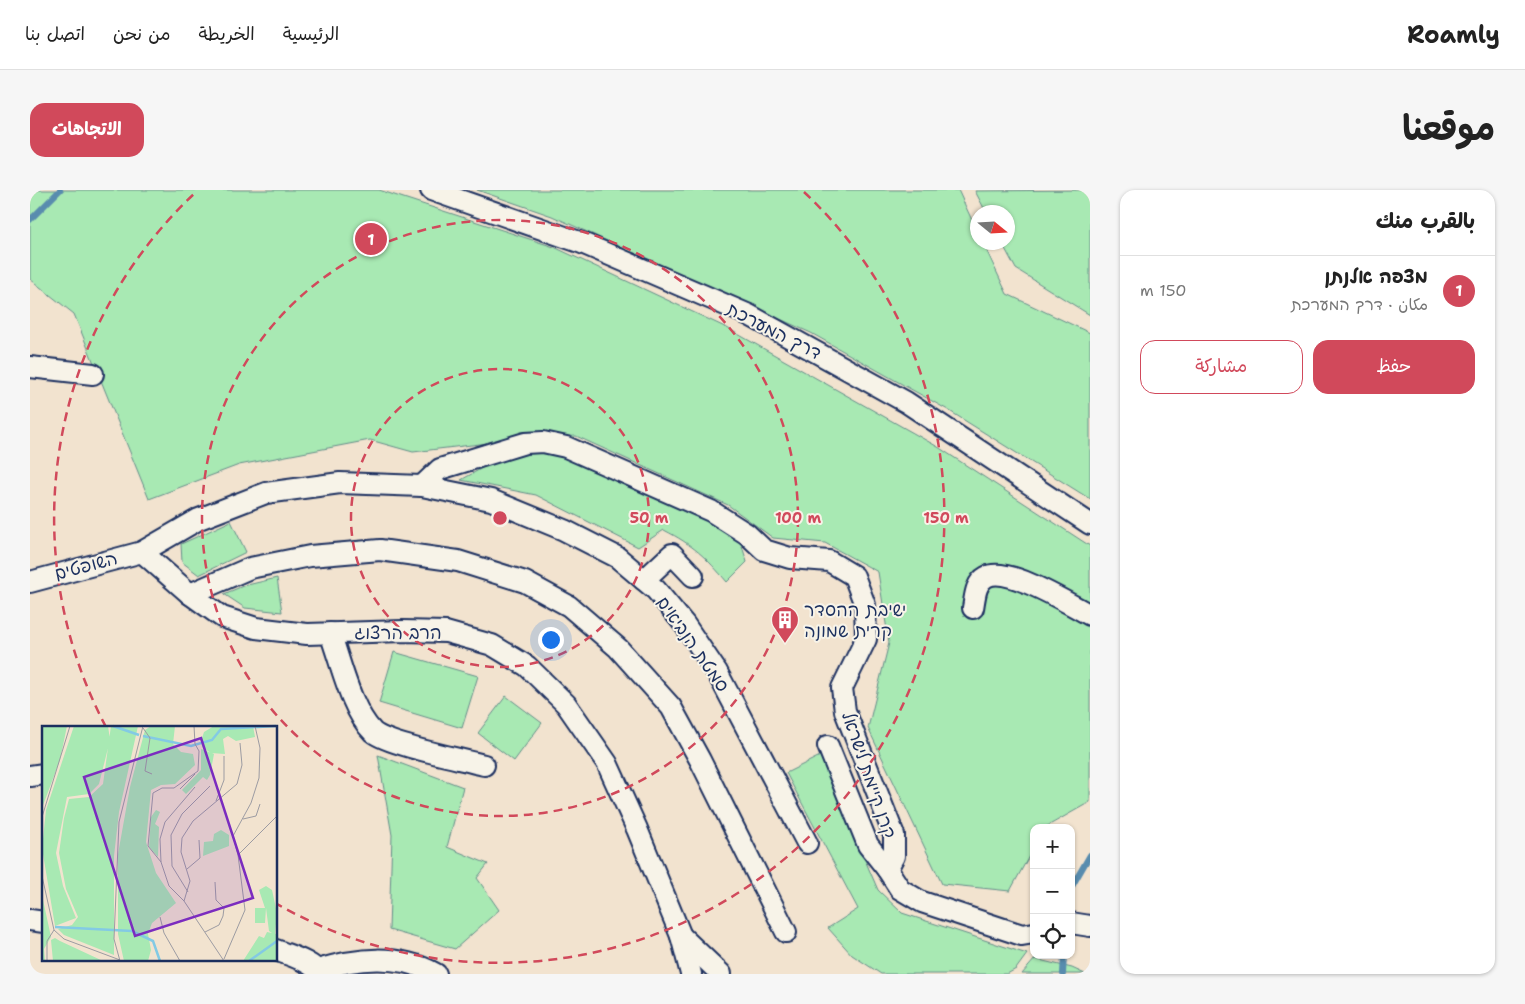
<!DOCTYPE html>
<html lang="ar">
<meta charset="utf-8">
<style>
body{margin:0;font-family:"Shantell Sans","Playpen Sans Arabic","Playpen Sans Hebrew",sans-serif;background:#f6f6f6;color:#222;direction:rtl}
.controls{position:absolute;right:15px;bottom:15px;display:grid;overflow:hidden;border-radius:10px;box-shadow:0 1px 4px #0004}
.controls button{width:45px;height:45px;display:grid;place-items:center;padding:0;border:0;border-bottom:1px solid #e0e0e0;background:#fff;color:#222;font:25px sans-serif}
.compass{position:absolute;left:940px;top:15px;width:45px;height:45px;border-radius:50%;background:#fff;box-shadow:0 1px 4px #0004;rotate:108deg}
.you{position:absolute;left:520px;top:449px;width:18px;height:18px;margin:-12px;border:4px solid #fff;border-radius:50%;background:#1a73e8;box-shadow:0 0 0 8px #1a73e833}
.badge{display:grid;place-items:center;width:32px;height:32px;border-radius:50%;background:#d1495b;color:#fff;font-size:16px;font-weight:700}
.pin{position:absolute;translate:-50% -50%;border:2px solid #fff;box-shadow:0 1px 5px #0006}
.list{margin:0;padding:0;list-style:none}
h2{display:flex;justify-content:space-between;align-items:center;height:65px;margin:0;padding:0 20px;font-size:21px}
h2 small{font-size:16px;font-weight:400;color:#767676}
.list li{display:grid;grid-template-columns:32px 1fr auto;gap:15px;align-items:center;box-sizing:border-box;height:70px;padding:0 20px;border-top:1px solid #e0e0e0}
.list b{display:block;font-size:19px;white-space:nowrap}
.list p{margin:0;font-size:16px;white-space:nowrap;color:#767676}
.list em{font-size:16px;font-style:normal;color:#767676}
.actions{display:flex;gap:10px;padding:15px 20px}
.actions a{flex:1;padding:11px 0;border:1px solid #d1495b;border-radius:15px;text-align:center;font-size:18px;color:#d1495b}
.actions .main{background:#d1495b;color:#fff}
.icon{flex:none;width:28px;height:28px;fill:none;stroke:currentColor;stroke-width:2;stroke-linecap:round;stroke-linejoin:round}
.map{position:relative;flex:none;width:1060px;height:784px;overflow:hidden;direction:ltr;border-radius:15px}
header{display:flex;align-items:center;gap:30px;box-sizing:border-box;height:70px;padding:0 25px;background:#fff;border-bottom:1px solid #e0e0e0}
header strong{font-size:24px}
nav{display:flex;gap:28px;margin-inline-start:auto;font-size:18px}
.intro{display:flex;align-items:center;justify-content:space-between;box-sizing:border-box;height:120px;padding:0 30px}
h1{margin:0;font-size:35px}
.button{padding:12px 22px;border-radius:15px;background:#d1495b;color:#fff;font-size:18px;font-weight:700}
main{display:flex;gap:30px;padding:0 30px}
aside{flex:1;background:#fff;border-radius:15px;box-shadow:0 1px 4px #0004}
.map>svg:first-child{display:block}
</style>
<header>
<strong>Roamly</strong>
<nav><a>الرئيسية</a><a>الخريطة</a><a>من نحن</a><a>اتصل بنا</a></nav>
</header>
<div class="intro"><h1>موقعنا</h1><a class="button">الاتجاهات</a></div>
<main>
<aside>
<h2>بالقرب منك<small></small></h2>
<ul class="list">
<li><span class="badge">1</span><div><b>מצפה אלנתן</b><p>مكان · דרך המערכת</p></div><em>150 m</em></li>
</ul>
<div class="actions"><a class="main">حفظ</a><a>مشاركة</a></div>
</aside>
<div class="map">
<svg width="1060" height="784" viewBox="0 0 1060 784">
<rect width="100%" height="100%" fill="#f2e3cf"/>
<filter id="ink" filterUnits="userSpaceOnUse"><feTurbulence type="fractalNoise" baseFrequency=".02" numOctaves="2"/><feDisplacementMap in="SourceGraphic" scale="10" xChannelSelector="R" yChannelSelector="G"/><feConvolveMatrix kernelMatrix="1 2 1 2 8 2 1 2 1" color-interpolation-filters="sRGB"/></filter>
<g filter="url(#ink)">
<g fill="#a8e9b3" stroke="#628c88">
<polygon points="0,0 349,0 524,57 697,138 908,257 1060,356 1060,612 1014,638 1004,638 1004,657 980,701 912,694 838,538 859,453 848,382 795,353 743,348 698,315 546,246 475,251 383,262 340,250 209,275 119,309 44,124 0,89"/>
<polygon points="447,0 928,0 947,41 948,52 953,53 977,104 1060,143 1060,309 918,220 781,143 522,26"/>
<polygon points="1060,0 1060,125 986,79 972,53 978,52 978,22 956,22 945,1"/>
<path d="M510,259L534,264L686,330L711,353L717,372L697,392C676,367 663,355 634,340L608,357L506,305L431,290L470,268Z"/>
<polygon points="201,331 216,362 169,385 152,372 151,354"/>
<polygon points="247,388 252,422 215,418 194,404 213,396"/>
<polygon points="364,462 448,486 432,538 349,513"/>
<polygon points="476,506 512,533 484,571 448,543"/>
<polygon points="348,565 433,597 417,657 458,674 447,688 469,720 425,759 359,740 362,645"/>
<polygon points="790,566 848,700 872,723 997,764 986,779 977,784 851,784 822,765 798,738 828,719 756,583"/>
<polygon points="1005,769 1042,778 1055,784 992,784"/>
</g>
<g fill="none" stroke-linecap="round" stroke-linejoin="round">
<g stroke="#598cae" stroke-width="6">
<polyline points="0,30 30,0"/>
<polyline points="1041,698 1060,665"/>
<polyline points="1033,784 1034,765"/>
</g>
<defs>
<g id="minor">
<polyline points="401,0 552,53 719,125 876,212 1060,334"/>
<polyline points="0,177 63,184"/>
<polyline points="392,296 410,279 495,253 513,252 536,257 681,321 717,344 734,360 760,368 799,371 824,386 835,415 836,449 812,498 815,521 864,645 864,666 857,679 870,699 892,712 992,745 1004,743"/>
<polyline points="112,362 160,404 192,427 226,438 277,444 373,441 416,442 462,455 497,476 536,514 577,573 607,639 651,746 661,784"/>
<polyline points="614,390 642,364 663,386"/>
<polyline points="0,392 112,362 169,329 236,303 310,293 392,296 461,310 534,340 587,367 626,400 655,435 687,482 777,653"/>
<polyline points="160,404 220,378 280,366 350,360 428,371 495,392 539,416 588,458 641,517 670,570 756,742"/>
<path d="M943,418C945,408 945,393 956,387C977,375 1039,414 1060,425"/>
<path d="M300,443C311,473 321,520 343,542C358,555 432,569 454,575"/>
<polyline points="798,556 838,655 857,679"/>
<polyline points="0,586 14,584"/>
<polyline points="0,730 14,732"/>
<polyline points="1041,733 1060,736"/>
<polyline points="651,746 691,784"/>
<path d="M246,760C260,766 282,771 290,784"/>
<path d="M287,780C327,768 368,763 406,784"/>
</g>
</defs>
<use href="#minor" stroke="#1b2f5e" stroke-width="24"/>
<use href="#minor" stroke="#f7f3e8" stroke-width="20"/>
</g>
</g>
<g fill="none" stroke="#d1495b" stroke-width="2.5" stroke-dasharray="9 6">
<circle cx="470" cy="328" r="149"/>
<circle cx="470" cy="328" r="298"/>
<path d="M76 537A446 446 0 0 1 166 2M774 2A446 446 0 0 1 247 714"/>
</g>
<defs>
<symbol id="building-pin" viewBox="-11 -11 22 30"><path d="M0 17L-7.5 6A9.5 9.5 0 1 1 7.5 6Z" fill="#d1495b" stroke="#f7f3e8"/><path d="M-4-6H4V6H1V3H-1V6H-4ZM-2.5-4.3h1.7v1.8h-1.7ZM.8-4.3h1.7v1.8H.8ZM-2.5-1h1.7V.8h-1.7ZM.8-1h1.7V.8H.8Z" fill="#fff"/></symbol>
</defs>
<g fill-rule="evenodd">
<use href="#building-pin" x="739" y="414" width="32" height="43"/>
</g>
<g text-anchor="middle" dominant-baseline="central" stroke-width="4" stroke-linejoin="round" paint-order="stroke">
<g font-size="18" fill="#1b2f5e" stroke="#f7f3e8">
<text transform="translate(744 141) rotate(27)">דרך המערכת</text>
<text transform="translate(56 376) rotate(-15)">השופטים</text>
<text x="368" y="443">הרב הרצוג</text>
<text transform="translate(663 454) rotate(55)">סמטת הנביאים</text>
<text transform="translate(839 585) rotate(71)">קרן קיימת לישראל</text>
</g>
<g font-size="18" fill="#1b2f5e" stroke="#f7f3e8" text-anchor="start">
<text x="774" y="420">ישיבת ההסדר<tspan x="774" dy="21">קרית שמונה</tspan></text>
</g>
</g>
<g transform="translate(12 536)">
<rect width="235" height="235" fill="#f2e3cf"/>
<path d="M0,0H25L18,34L0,82ZM32,0H66L68,14L57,58L47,68L25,71L14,127L21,160L34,192L13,200L0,122L4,84ZM69,0H96L77,86L72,130V229L22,209L16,203L30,199L36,191L24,163L17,127L22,92L27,73L47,71L61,58ZM109,0H133L131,18L139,26L151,28L153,39L133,58L119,59L109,64L104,116L114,147L134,177L110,197L106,208L109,224L106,235H82L76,208V128L88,61L103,4ZM172,0H211L213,11L194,15L186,10L181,13L183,28L169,27L160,21L159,15L162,6ZM159,23L172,28L168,49L165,54L161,51L144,68L140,64L159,44ZM114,84L118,86L113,98L117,101L116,131L107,121L109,91ZM179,104L187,109V120L161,130L162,116L171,115L172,108ZM224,160L230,164L235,187L233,209L227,205L224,182L223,197H213V182H223L217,164ZM0,169L9,211L2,223L3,235H0ZM225,206L235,208V235H201L217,210L222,212ZM13,212L18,215L61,235H11L9,214Z" fill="#a8e9b3"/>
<path fill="none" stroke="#83cae4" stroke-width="2.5" d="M71,0L97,9M101,10L149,20L170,14L179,3L234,0M13,201L90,205L111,215L118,235M207,235L235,215"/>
<path fill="none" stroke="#9c9ba2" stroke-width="1" d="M101,2L108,12L103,45L110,48M153,61L123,96L118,113L119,136L127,160L142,175L182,235M138,63L153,48M174,75L182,54V30M0,91L28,0M201,93L214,90L218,78M196,129L191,110L209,77L217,52L218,22L213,0M119,136L106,120L111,67L120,62H132L156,45L157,25L153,18L152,0M145,143L158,132L157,114M0,150L12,204L22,213L78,234M146,166L130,140L129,109L140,88L168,60M142,175L148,155L139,126L140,112L151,95L195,58L200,39L198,17M118,191L122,207L138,235M163,206L177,199L181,190L182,182L174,174L173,156M182,233L203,184L196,129L235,90M5,235V215L12,204M78,235L72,213L77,96L101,0"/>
<path fill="#7b2cbf" fill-opacity="0.15" stroke="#7b2cbf" stroke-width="2.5" d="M159,12L211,172L93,210L42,51Z"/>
<rect width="235" height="235" fill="none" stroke="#1b2f5e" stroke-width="2.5"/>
</g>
<circle cx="470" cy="328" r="8" fill="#d1495b" stroke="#f7f3e8" stroke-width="2.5"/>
<g font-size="15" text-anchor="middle" font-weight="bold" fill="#d1495b" stroke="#f7f3e8" stroke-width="4" stroke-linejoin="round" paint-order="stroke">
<text x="619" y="333">50 m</text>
<text x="768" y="333">100 m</text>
<text x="916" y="333">150 m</text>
</g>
</svg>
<div class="controls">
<button>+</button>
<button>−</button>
<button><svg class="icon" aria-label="locate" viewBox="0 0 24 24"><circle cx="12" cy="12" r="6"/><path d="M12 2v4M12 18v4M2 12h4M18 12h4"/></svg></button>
</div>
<svg class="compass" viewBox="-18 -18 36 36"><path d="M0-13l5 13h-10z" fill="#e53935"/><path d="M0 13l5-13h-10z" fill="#767676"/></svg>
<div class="you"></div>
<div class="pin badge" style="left:341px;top:49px">1</div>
</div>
</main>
